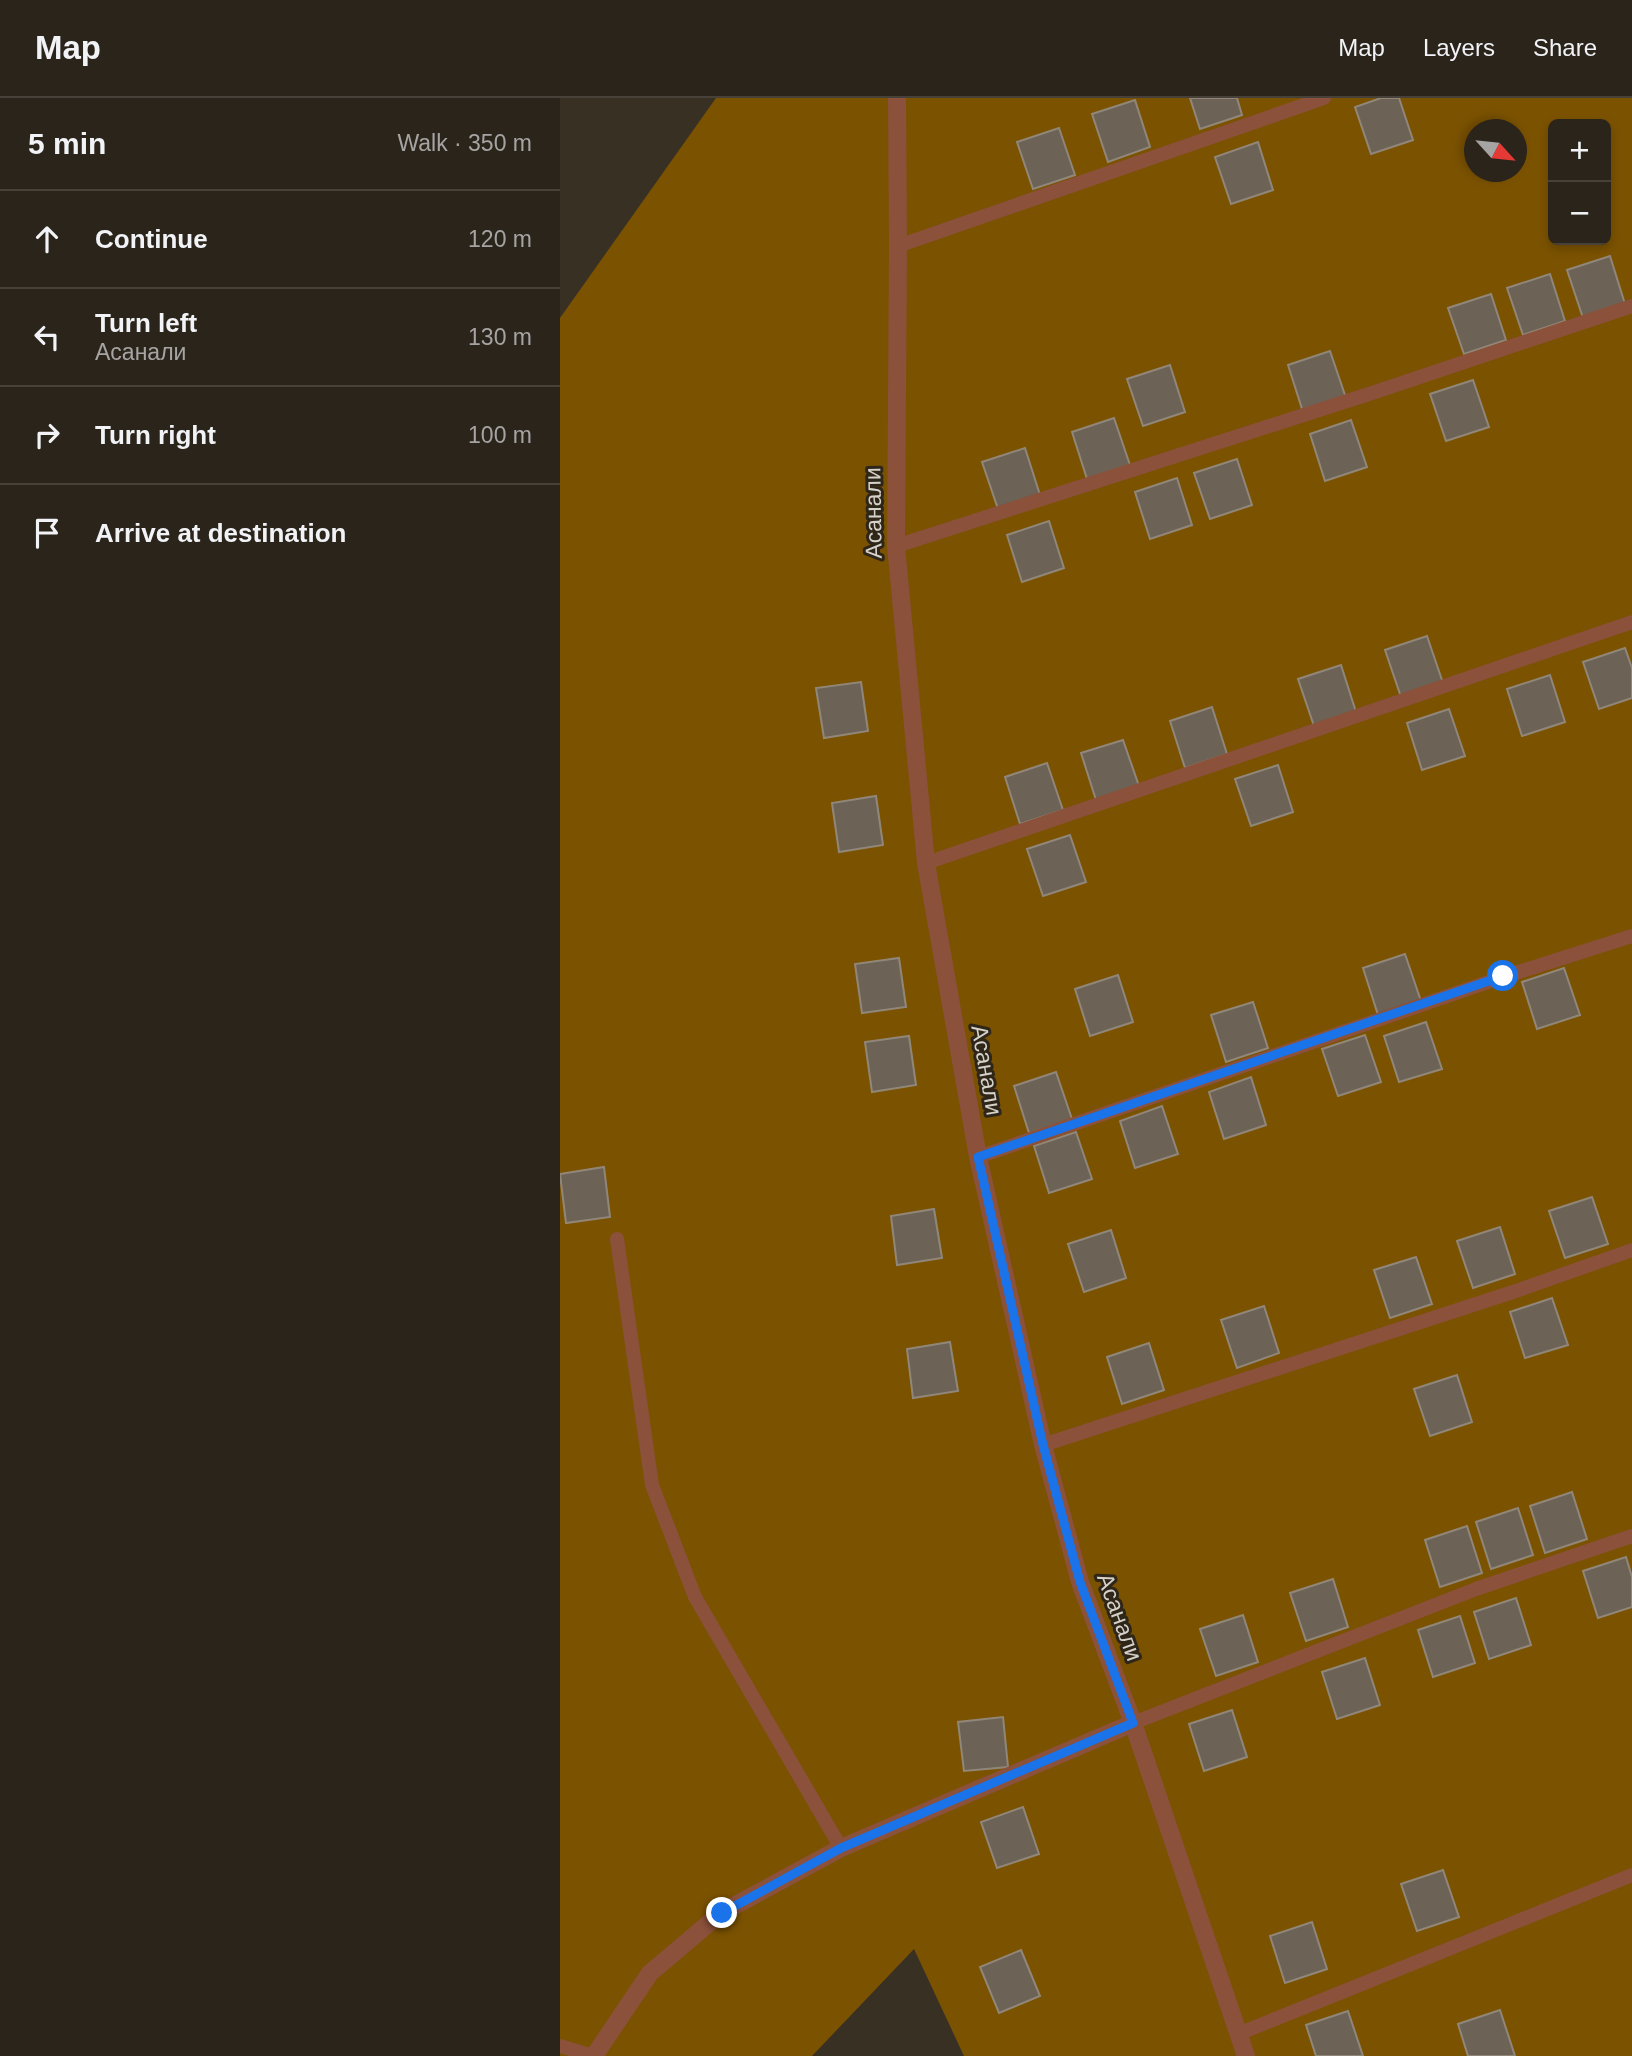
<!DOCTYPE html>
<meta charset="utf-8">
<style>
body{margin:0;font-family:Arial,sans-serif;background:#332c24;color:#f1f3f6}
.controls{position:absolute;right:21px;top:21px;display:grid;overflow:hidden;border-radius:10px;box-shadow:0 4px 10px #0003}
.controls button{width:63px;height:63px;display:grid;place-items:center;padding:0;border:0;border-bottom:2px solid #47413a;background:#2b241b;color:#f1f3f6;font:35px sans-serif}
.compass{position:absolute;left:904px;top:21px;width:63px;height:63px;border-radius:50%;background:#2b241b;box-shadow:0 4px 10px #0003;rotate:117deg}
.stop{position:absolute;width:21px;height:21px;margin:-16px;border:5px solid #1a73e8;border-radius:50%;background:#fff}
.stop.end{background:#1a73e8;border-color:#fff;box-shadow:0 2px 7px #0008}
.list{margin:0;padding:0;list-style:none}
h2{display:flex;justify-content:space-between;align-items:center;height:91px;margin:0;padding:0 28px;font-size:30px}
h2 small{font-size:23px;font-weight:400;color:#a6a4a3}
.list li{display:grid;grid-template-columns:46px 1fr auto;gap:21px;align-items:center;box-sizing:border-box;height:98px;padding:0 28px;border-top:2px solid #47413a}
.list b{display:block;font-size:26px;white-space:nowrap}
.list p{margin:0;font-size:23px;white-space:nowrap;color:#a6a4a3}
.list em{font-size:23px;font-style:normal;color:#a6a4a3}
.icon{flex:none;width:38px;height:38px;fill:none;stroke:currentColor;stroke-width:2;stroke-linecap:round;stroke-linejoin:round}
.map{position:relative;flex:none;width:1072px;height:1958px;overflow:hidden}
header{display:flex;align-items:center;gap:42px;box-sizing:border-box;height:98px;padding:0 35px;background:#2b241b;border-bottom:2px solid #47413a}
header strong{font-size:33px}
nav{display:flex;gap:38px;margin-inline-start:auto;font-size:24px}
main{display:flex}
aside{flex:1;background:#2b241b}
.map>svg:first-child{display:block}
</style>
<header>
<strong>Map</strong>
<nav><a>Map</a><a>Layers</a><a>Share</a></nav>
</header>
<main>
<aside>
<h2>5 min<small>Walk · 350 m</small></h2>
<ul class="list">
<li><svg class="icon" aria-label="ahead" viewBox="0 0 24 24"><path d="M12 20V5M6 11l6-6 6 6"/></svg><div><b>Continue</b></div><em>120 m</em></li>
<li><svg class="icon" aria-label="left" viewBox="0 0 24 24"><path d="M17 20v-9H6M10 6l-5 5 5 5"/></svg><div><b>Turn left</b><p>Асанали</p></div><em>130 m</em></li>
<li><svg class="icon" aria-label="right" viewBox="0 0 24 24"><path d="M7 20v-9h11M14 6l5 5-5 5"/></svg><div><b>Turn right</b></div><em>100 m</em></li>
<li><svg class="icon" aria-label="arrive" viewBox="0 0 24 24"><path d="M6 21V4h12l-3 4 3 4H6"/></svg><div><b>Arrive at destination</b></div></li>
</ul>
</aside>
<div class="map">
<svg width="1072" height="1958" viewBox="0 0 1072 1958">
<rect width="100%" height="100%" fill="#393024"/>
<path fill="#7b5200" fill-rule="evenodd" d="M156,0H1072V1958H404L354,1851L252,1958H0V220ZM993,26H1046V142H993ZM914,32H956V74H914Z"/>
<g fill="#6c6255" stroke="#918779" stroke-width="2">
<polygon points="630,0 677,0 682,17 640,31"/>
<polygon points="821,0 839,0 853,42 811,56 795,9"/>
<polygon points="575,2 590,49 548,64 532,16"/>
<polygon points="499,30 515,77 473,91 457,44"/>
<polygon points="698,44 713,92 671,106 655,59"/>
<polygon points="1050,158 1065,206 1023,220 1007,172"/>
<polygon points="990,176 1005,223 963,237 947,190"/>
<polygon points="931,196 946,242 904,256 888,210"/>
<polygon points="770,253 786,300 743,314 728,267"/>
<polygon points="610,267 625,314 583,328 567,281"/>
<polygon points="913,282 929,329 886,343 870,296"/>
<polygon points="554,320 570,367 527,381 512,334"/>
<polygon points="791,322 807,369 765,383 750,336"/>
<polygon points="465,350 480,397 438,411 422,364"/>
<polygon points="677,361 692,407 650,421 634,375"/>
<polygon points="617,380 632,427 590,441 575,394"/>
<polygon points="489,423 504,470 462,484 447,437"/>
<polygon points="867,538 883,585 841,599 825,552"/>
<polygon points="1065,550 1072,570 1072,600 1039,611 1023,564"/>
<polygon points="781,567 796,614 754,628 738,581"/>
<polygon points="990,577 1005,624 962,638 947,591"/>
<polygon points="301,584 308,633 264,640 256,590"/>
<polygon points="652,609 667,656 625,670 610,623"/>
<polygon points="889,611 905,658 862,672 847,625"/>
<polygon points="563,642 579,688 536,702 521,655"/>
<polygon points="487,665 503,712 460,726 445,679"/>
<polygon points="718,667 733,714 691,728 675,681"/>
<polygon points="316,698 323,747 279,754 272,705"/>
<polygon points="510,737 526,784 483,798 467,751"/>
<polygon points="845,856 861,903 818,917 803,870"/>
<polygon points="339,860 346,909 302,915 295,866"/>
<polygon points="1004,870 1020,917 977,931 962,884"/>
<polygon points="558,877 573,924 530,938 515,891"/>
<polygon points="693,904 708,950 666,964 651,917"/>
<polygon points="866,924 882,971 839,984 824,938"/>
<polygon points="805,937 821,984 778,998 762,951"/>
<polygon points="349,938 356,987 312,994 305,944"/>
<polygon points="496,974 512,1021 469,1035 454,988"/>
<polygon points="691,979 706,1027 664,1041 649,994"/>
<polygon points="602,1008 618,1056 575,1070 560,1023"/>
<polygon points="516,1034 532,1081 489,1095 474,1048"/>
<polygon points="44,1069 50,1119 6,1125 0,1076"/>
<polygon points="1032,1099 1048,1146 1005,1160 989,1113"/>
<polygon points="374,1111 382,1160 337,1167 331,1118"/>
<polygon points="940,1129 955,1176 913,1190 897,1143"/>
<polygon points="551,1132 566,1180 524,1194 508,1146"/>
<polygon points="856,1159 872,1206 830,1220 814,1172"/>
<polygon points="992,1200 1008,1247 965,1260 950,1214"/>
<polygon points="704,1208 719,1255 677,1270 661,1222"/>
<polygon points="390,1244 398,1293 353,1300 347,1251"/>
<polygon points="589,1245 604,1292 562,1306 547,1259"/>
<polygon points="897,1277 912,1324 870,1338 854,1291"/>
<polygon points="1012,1394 1027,1441 985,1455 970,1408"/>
<polygon points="958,1410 973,1457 931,1471 916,1424"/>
<polygon points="907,1428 922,1475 880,1489 865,1442"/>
<polygon points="1066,1459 1072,1479 1072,1509 1038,1520 1023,1473"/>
<polygon points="773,1481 788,1529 746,1543 730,1495"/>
<polygon points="956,1500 971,1547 929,1561 914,1514"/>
<polygon points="683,1517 698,1564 656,1578 640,1531"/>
<polygon points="900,1518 915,1565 873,1579 858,1532"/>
<polygon points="805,1560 820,1607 777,1621 762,1574"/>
<polygon points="672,1612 687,1659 644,1673 629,1626"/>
<polygon points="443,1619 448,1669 404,1673 398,1624"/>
<polygon points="463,1709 479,1756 437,1770 421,1724"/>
<polygon points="883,1772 899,1819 857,1833 841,1786"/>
<polygon points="752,1824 767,1871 725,1885 710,1838"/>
<polygon points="461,1852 480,1898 439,1915 420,1869"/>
<polygon points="940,1912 955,1958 908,1958 898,1926"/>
<polygon points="788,1913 803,1958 756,1958 746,1927"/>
</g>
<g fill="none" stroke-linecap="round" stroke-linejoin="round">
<g stroke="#8b513a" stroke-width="14">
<polyline points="338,148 764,0"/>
<polyline points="336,448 812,295 1072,208"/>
<polyline points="366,765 1072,524"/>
<polyline points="418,1059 943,879 1072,838"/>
<polyline points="57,1141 92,1387 135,1499 281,1750"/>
<polyline points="483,1347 956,1193 1072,1152"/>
<polyline points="573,1625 916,1491 1072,1438"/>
<polyline points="678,1936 1072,1777"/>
<polyline points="0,1948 33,1958"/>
</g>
<g stroke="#8b513a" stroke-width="18">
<polyline points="337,0 338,148 336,448 366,765 418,1059 483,1347 520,1484 573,1625 686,1958"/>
<polyline points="34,1958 90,1875 161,1815 281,1750 573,1625"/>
</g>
</g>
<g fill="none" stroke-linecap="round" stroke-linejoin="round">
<polyline stroke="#1a73e8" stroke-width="9" points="162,1815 281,1750 573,1625 520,1484 483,1347 418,1059 943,878"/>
</g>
<g text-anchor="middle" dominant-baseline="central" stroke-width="6" stroke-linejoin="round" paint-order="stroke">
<g font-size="23" fill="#d6d1c9" stroke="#2f261a">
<text transform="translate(313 415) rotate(-91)">Асанали</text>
<text transform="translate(427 972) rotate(80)">Асанали</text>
<text transform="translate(560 1519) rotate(70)">Асанали</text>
</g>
</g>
</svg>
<div class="controls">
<button>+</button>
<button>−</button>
</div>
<svg class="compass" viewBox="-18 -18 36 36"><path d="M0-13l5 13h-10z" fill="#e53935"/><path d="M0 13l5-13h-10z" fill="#a6a4a3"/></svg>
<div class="stop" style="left:943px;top:878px"></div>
<div class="stop end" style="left:162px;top:1815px"></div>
</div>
</main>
